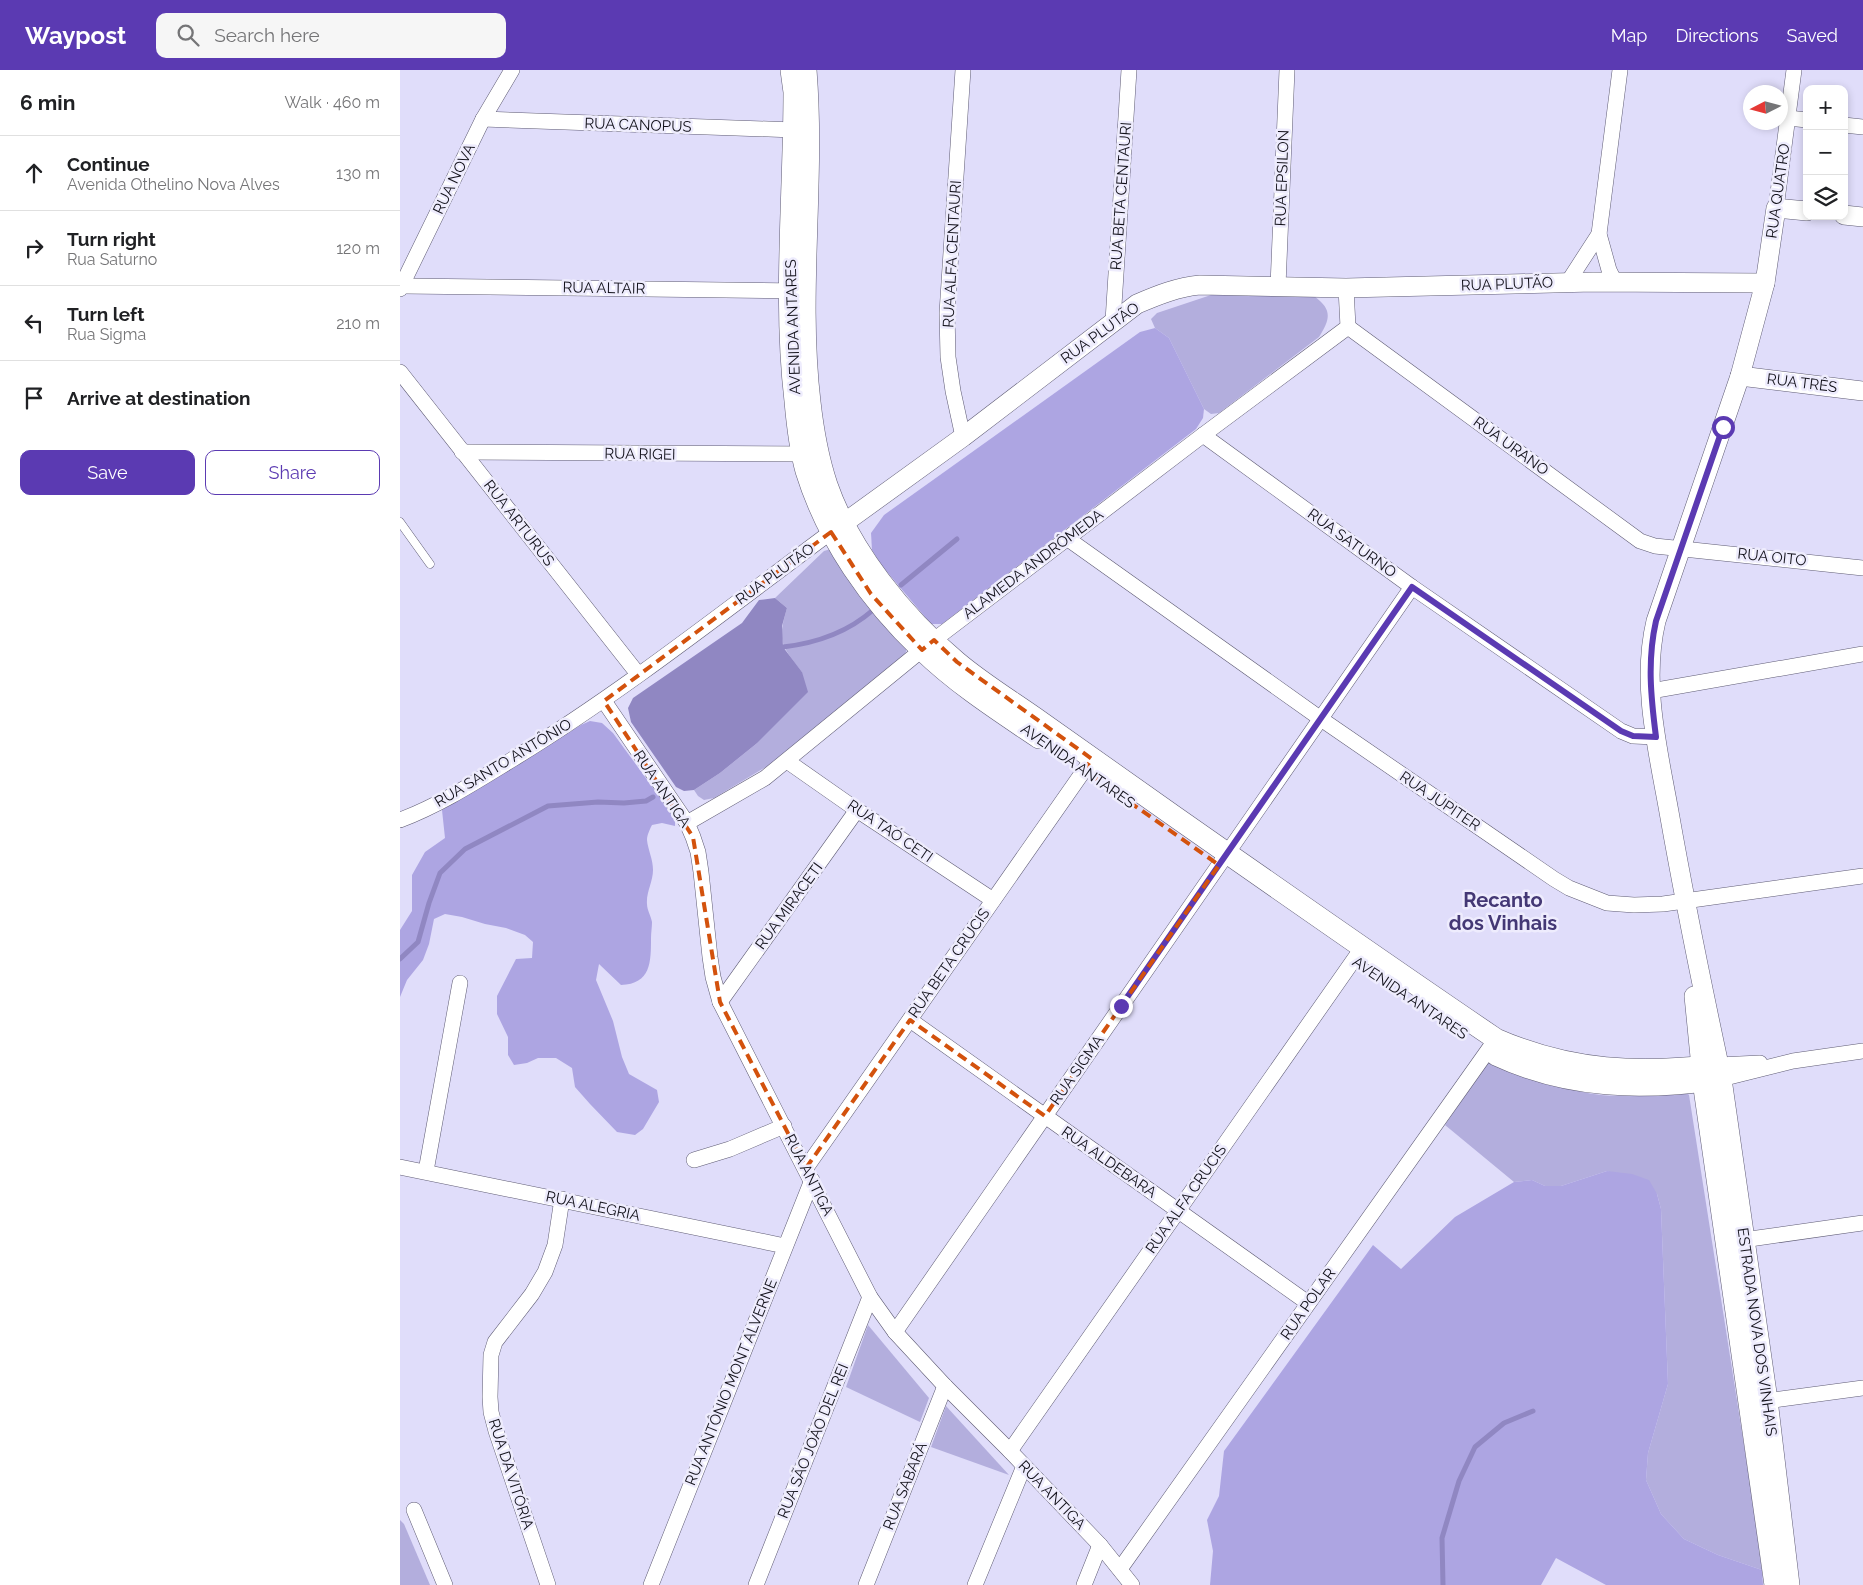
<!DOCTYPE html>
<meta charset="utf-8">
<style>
body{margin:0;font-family:Raleway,sans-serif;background:#f6f6f6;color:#202124}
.controls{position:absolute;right:15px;top:15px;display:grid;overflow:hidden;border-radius:10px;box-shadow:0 2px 8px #0003}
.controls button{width:45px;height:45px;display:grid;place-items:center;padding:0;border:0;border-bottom:1px solid #e0e0e0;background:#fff;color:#202124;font:25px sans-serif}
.compass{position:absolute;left:1343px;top:15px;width:45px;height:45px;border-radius:50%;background:#fff;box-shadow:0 2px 8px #0003;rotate:264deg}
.stop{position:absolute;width:15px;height:15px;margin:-11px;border:4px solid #5b3ab2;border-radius:50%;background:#fff}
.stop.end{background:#5b3ab2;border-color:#fff;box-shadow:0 1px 5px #0008}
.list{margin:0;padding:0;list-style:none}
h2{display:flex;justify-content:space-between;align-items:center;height:65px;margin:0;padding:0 20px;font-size:21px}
h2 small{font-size:16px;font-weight:400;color:#757577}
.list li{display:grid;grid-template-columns:32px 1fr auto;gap:15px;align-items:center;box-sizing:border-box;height:75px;padding:0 20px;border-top:1px solid #e0e0e0}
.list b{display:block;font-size:19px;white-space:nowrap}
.list p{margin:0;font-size:16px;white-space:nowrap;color:#757577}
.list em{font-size:16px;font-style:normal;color:#757577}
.actions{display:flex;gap:10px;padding:15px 20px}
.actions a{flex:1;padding:11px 0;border:1px solid #5b3ab2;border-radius:10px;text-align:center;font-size:18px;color:#5b3ab2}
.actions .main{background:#5b3ab2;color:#fff}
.icon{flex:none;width:28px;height:28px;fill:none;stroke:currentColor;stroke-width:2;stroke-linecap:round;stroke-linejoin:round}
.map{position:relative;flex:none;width:1463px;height:1515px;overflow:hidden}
header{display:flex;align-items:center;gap:30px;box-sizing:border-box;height:70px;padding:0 25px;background:#5b3ab2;color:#fff}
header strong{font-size:24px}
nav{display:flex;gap:28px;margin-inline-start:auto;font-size:18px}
.search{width:350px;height:45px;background:#f6f6f6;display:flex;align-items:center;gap:12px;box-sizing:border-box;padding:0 18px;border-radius:10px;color:#757577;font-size:19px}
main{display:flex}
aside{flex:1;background:#fff}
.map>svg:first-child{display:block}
</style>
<header>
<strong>Waypost</strong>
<div class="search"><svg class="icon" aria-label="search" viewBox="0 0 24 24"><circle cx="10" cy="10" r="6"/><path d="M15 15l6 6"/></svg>Search here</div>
<nav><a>Map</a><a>Directions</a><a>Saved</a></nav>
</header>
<main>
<aside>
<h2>6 min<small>Walk · 460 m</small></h2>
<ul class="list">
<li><svg class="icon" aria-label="ahead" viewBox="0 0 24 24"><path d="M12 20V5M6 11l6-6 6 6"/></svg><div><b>Continue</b><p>Avenida Othelino Nova Alves</p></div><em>130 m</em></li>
<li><svg class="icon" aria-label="right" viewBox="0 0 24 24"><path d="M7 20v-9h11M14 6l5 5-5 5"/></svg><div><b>Turn right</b><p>Rua Saturno</p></div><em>120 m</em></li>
<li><svg class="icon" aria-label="left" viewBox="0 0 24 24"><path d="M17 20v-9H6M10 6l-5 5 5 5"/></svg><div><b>Turn left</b><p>Rua Sigma</p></div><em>210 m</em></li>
<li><svg class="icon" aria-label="arrive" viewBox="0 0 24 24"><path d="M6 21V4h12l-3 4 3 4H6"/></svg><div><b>Arrive at destination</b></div></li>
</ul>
<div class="actions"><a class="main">Save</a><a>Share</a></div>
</aside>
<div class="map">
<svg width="1463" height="1515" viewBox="0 0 1463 1515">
<rect width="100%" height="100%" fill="#e0ddfa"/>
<g fill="#b3aedd">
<path d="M811,225L914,226C933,240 930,249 919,267L819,343L811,344L804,339L769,268L755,258L751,249L757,243Z"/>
<path d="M431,479L507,578L504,588L384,686L314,728L304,730L298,726L294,720L320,703L356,674L402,602C381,575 377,572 387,538L375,528L424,481Z"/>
<path d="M1089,990C1130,1005 1171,1025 1215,1026C1238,1026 1262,1023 1285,1021L1289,1025L1352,1426L1362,1500L1318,1485L1284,1469L1261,1444L1246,1410L1248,1383L1268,1314L1261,1139L1257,1124L1207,1101L1161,1116H1145L1132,1110L1114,1112L1045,1055Z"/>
<polygon points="468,1255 529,1328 520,1352 446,1317"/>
<polygon points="546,1336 609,1405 531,1377"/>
<polygon points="0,1450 4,1454 30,1515 0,1515"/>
</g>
<g fill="#ada5e2">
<polygon points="755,258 769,268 804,339 803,348 796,359 542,554 531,554 482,496 472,480 471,463 484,445 740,262"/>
<path d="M190,651L202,653L213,663L275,748V756L262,753L252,755C250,759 247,765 247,770C248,780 253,789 253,800C253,812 246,822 247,834C247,840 251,846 252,852C252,857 251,863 251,868C251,892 251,914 221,915L199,894L196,910L213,951L222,987L229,1004L257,1020L259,1032L243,1059L235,1065L217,1062L190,1034L175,1017L172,998L156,988H138L127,993L114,995L108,985V967L97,944V926L116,889L132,888L133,872L125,865L106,858L85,854L62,847L45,844L34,849L29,874L23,890L7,910L0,927V937V860L12,841V805L25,782L45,768L42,740L181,655Z"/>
<polygon points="1207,1101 1232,1104 1249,1110 1257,1124 1261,1139 1268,1314 1248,1383 1246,1410 1261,1444 1284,1469 1318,1485 1362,1500 1363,1515 1206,1515 1156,1488 1141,1515 810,1515 813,1481 807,1450 819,1426 824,1381 973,1175 1001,1199 1055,1147 1114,1112 1132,1110 1145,1116 1161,1116"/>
</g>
<polygon fill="#9087c2" points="375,528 387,538 382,556 383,577 402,602 408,622 356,674 320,703 294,720 284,721 276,717 231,652 228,638 233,628 342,553 359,530"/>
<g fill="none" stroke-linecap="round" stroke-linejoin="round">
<g stroke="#9087c2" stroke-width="5">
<polyline points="501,515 557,469"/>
<path d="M383,577C417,573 447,563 473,540"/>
<polyline points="0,889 18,872 29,833 40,803 65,779 148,736 198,732 224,733 246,731 253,727"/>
<polyline points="1043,1515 1042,1468 1059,1411 1075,1377 1104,1353 1133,1341"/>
</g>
<defs>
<polyline id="service" points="0,452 30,494"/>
<g id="minor">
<polyline points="563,0 547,243 548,287 553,321 563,367"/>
<polyline points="1388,48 1407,50"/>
<polyline points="83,49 394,60"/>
<polyline points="1444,55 1463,57"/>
<polyline points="1376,138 1394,0"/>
<polyline points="1168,212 1199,164"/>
<polyline points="1215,212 1209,200 1199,164 1220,0"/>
<polyline points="3,216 399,221"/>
<polyline points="878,216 887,0"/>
<polyline points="0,219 83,49 112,0"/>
<polyline points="713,251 729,0"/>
<polyline points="948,257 1240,471 1255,476 1463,498"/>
<polyline points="0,302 238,604"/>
<polyline points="803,365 1012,517 1221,661 1233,666 1255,667"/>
<polyline points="62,382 411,384"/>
<polyline points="668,469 921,649 1154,809 1169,818 1207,833 1234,835 1263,834 1463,806"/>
<polyline points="1251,621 1463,584"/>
<polyline points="204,631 287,753 293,767 298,782 301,802 310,887 313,907 320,932 470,1227 495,1262 545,1316 610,1381 700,1475 732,1515"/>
<polyline points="387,691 457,740 593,830"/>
<path d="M0,750C40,735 77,711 113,689C224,621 327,539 431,462"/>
<polyline points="287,753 365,708 534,570 803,365 948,257 946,218"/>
<polyline points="320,932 457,740"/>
<polyline points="510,950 908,1233"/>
<polyline points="1319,995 1360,993"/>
<polyline points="1321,1009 1393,991 1463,981"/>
<polyline points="294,1090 330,1079 384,1056"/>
<polyline points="0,1097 385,1176"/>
<polyline points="406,1098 692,689"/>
<polyline points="26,1101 60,913"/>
<polyline points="1336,1171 1463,1153"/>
<polyline points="495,1262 1012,517"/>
<polyline points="1358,1332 1463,1318"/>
<polyline points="610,1381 962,878"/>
<polyline points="14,1440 45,1515"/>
<polyline points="720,1499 1096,969"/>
<polyline points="148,1515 96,1361 91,1342 90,1327 91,1285 95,1272 132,1224 145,1202 155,1175 162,1129"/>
<polyline points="251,1515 412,1110"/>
<polyline points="356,1515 470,1227"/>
<polyline points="466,1515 545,1316"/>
<polyline points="575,1515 624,1396"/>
<polyline points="684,1515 700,1475"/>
</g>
<g id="tertiary">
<polyline points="1444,145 1463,147"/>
<polyline points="1340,306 1463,321"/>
<path d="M433,461L563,367L737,234C758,225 778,217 800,215L946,218L1193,212L1365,213"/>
<polyline points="1294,926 1301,997"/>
<path d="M1319,995C1301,911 1284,827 1269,742C1258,680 1241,614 1256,551L1340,306L1365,213L1376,138L1407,141"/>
</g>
<g id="secondary">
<path d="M391,0L394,22C394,125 383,229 395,331C397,354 400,379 406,401C427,469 471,532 522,580C557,614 599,641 639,668"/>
<path d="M406,0C415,111 397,221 410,332C413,359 418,388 427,415C450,481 503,547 557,592C583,614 613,632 641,652C686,684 730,715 774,746C881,821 988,896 1096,969C1171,1002 1239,1004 1319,995L1367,1330L1389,1515"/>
<path d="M1096,985C1169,1019 1242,1020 1321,1009"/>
<polyline points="1301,997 1375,1515"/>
</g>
</defs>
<use href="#service" stroke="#5f5c74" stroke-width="9"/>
<use href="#minor" stroke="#5f5c74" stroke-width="16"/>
<use href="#tertiary" stroke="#5f5c74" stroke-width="20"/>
<use href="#secondary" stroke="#5f5c74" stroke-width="22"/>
<use href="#service" stroke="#fff" stroke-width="8"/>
<use href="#minor" stroke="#fff" stroke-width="15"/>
<use href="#tertiary" stroke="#fff" stroke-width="19"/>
<use href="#secondary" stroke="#fff" stroke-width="21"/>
</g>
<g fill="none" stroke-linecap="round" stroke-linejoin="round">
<path stroke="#5b3ab2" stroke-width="6" d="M721,936L1012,517L1221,661L1233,666L1256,667C1251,628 1247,591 1256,551L1323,357"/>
</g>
<path fill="none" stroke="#d3520d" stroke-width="4" stroke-dasharray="10 6" stroke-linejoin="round" d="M431,462L471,524L522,580L534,570L557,592L692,689L684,700L819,795L645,1046L510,950L406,1098L320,932L293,767L204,631Z"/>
<g text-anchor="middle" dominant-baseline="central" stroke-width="5" stroke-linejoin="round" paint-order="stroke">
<g font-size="15" fill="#12111a" stroke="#eeecfd">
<text transform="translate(238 55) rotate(2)">RUA CANOPUS</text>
<text transform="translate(882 108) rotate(-88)">RUA EPSILON</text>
<text transform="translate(54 109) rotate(-64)">RUA NOVA</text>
<text transform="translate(1378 121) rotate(-82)">RUA QUATRO</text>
<text transform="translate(721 126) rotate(-86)">RUA BETA CENTAURI</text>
<text transform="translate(552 184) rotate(-87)">RUA ALFA CENTAURI</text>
<text transform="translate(1107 214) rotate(-2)">RUA PLUTÃO</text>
<text transform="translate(204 218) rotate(1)">RUA ALTAIR</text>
<text transform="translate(393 257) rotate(-92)">AVENIDA ANTARES</text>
<text transform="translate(700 263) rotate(-36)">RUA PLUTÃO</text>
<text transform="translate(1402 313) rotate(7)">RUA TRÊS</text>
<text transform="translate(1111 376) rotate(36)">RUA URANO</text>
<text transform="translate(240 384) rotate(1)">RUA RIGEI</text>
<text transform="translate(119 453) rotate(52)">RUA ARTURUS</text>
<text transform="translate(952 473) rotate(36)">RUA SATURNO</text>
<text transform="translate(1372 487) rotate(6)">RUA OITO</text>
<text transform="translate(633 494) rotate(-37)">ALAMEDA ANDRÔMEDA</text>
<text transform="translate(375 504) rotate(-36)">RUA PLUTÃO</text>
<text transform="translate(103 693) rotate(-31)">RUA SANTO ANTÔNIO</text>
<text transform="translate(678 696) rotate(35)">AVENIDA ANTARES</text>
<text transform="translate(262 719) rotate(56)">RUA ANTIGA</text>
<text transform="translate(1040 731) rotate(34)">RUA JÚPITER</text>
<text transform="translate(490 761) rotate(34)">RUA TAÓ CETI</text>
<text transform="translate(389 836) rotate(-54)">RUA MIRACETI</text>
<text transform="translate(549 893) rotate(-55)">RUA BETA CRUCIS</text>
<text transform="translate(1010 928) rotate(34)">AVENIDA ANTARES</text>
<text transform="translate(677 1000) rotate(-55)">RUA SIGMA</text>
<text transform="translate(709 1092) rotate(35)">RUA ALDEBARA</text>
<text transform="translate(409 1105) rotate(63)">RUA ANTIGA</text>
<text transform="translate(786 1129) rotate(-55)">RUA ALFA CRUCIS</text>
<text transform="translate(193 1136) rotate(12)">RUA ALEGRIA</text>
<text transform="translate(908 1234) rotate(-55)">RUA POLAR</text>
<text transform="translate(1357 1262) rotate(82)">ESTRADA NOVA DOS VINHAIS</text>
<text transform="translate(331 1312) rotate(-68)">RUA ANTÔNIO MONT ALVERNE</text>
<text transform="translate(413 1371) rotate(-68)">RUA SÃO JOÃO DEL REI</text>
<text transform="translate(111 1404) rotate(72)">RUA DA VITÓRIA</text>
<text transform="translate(505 1416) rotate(-68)">RUA SABARÁ</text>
<text transform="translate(652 1425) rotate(46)">RUA ANTIGA</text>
</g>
<g font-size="20" font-weight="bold" fill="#443875" stroke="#eeecfd">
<text x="1103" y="830">Recanto<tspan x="1103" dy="23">dos Vinhais</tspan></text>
</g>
</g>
</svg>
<div class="controls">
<button>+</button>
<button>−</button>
<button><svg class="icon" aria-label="layers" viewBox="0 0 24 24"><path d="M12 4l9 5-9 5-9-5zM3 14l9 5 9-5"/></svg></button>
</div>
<svg class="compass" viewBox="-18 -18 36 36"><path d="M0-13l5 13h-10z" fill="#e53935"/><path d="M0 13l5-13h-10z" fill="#757577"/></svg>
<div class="stop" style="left:1323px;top:357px"></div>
<div class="stop end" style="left:721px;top:936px"></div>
</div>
</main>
